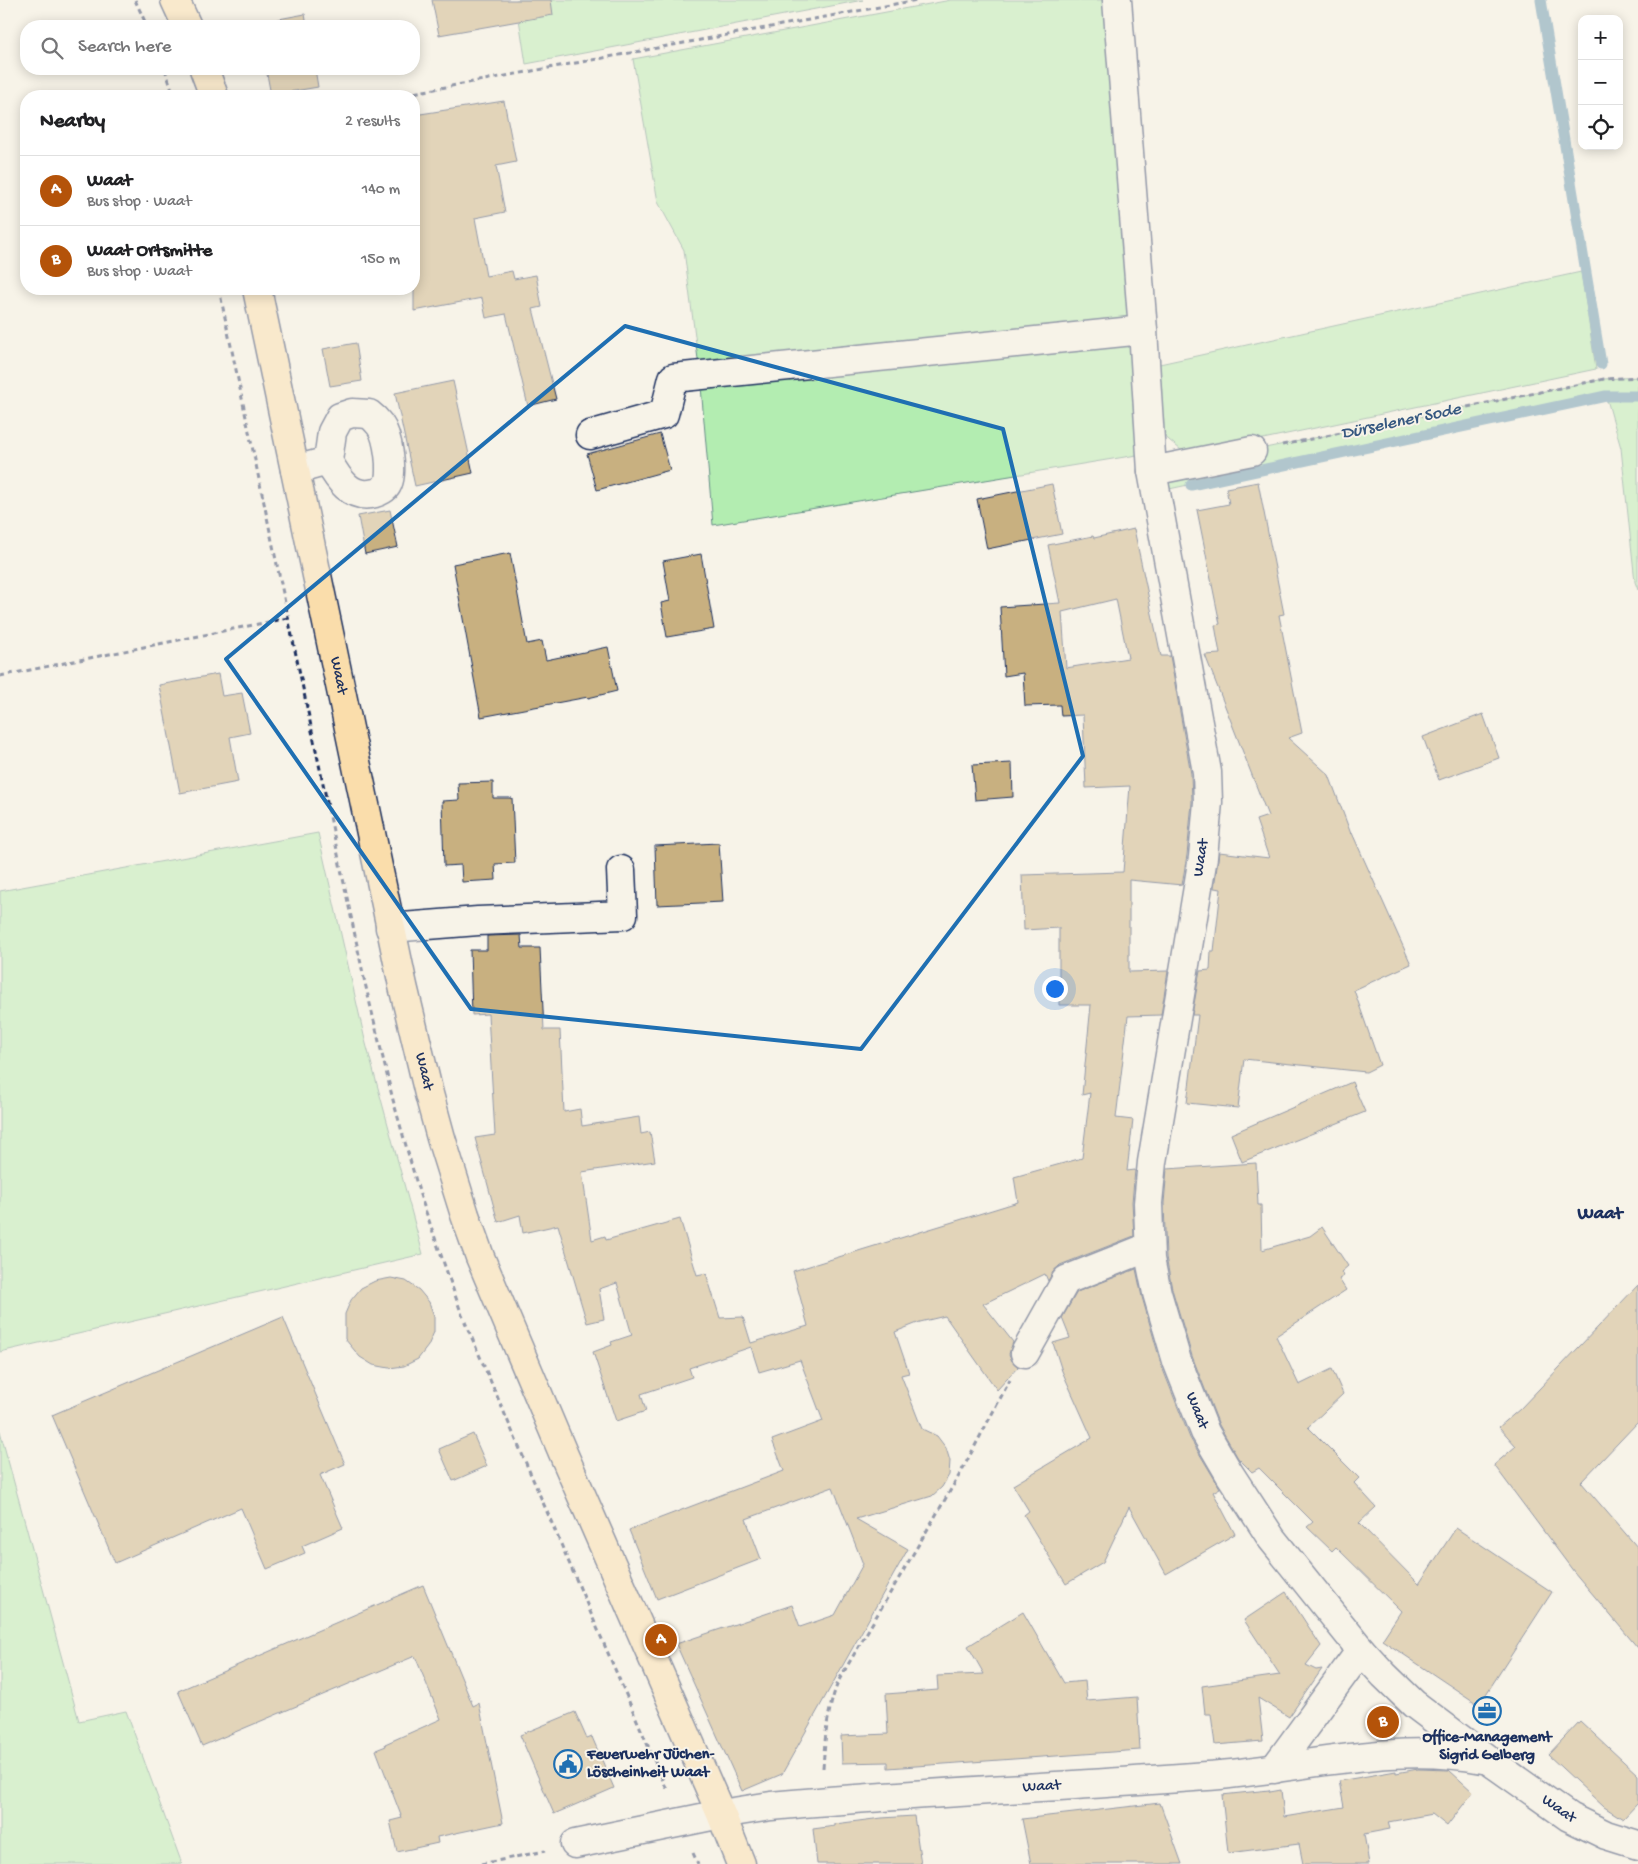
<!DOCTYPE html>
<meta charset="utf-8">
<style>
body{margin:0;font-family:"Gochi Hand",sans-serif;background:#f2f2f2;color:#202124}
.controls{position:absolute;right:15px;top:15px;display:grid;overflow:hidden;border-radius:10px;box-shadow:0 2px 12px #0003}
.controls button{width:45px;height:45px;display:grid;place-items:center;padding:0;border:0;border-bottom:1px solid #e0e0e0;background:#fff;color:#202124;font:25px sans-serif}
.you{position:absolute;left:1054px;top:988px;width:18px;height:18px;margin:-12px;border:4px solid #fff;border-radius:50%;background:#1a73e8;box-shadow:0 0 0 8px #1a73e833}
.badge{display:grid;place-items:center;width:32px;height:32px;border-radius:50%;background:#b45309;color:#fff;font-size:16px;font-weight:700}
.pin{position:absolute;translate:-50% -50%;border:2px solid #fff;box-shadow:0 1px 5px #0006}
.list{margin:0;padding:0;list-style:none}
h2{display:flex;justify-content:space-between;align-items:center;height:65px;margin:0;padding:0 20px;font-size:21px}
h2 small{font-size:16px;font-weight:400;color:#757577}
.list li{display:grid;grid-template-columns:32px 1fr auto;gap:15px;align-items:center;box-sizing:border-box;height:70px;padding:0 20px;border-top:1px solid #e0e0e0}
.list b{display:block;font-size:19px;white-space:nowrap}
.list p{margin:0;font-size:16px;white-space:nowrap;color:#757577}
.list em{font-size:16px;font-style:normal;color:#757577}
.icon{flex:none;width:28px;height:28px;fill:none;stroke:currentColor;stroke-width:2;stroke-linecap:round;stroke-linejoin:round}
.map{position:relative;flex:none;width:1638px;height:1864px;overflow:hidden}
.search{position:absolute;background:#fff;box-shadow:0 2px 12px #0003;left:20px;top:20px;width:400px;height:55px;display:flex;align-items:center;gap:12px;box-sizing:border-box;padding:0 18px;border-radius:20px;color:#757577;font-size:19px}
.panel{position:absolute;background:#fff;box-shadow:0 2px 12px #0003;left:20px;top:90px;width:400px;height:205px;border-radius:20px}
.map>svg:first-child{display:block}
</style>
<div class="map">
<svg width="1638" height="1864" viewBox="0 0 1638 1864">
<rect width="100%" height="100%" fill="#f7f3e8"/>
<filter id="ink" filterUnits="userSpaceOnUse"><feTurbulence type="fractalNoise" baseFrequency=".02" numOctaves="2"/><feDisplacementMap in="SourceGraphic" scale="10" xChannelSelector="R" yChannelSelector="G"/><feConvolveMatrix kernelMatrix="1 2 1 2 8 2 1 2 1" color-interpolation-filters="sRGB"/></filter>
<g filter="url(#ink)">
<g fill="#b3edb1" stroke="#678e88">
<polygon points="516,0 863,0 526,64"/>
<polygon points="951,0 1105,0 1149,453 713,525 700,375 684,250 658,202 633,59"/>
<polygon points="1581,272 1596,369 1187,455 1163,435 1155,365"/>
<polygon points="1638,377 1638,590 1635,582 1621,448 1606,396 1155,492 1152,471 1604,379"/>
<polygon points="318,833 365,1040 423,1254 0,1352 0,891"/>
<polygon points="0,1431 79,1721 126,1711 182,1864 0,1864"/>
</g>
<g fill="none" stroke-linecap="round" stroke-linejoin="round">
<g stroke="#5b90ae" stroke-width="11">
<polyline points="1541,0 1601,364"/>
<polyline points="1191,485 1606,396 1638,396"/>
</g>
</g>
<g fill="#c8b080" stroke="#1b2f5e" fill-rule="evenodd">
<polygon points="432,0 551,0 553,15 439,35"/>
<polygon points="305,14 307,26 258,26 258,23"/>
<polygon points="266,69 315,69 318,87 271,95"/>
<polygon points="504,101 516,162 496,166 505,212 475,218 486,276 512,271 514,279 536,275 542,307 533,309 556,399 528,406 506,314 486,318 482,298 414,311 414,115"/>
<polygon points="356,343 362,381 330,386 323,349"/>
<polygon points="453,381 473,473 415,486 395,393"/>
<polygon points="660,434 670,470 597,490 587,454"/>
<polygon points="1258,482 1284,614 1279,615 1302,733 1288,738 1329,775 1351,834 1352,833 1411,964 1354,990 1380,1065 1366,1072 1244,1059 1238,1108 1187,1103 1198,1015 1192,1015 1200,971 1210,970 1211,951 1214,951 1221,889 1214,888 1219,852 1269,858 1256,820 1268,816 1205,655 1220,654 1215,625 1220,624 1197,510 1229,504 1226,488"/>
<polygon points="1052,484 1062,534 987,549 977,499"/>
<polygon points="390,510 398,547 365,554 358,516"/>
<path d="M1134,529L1161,656H1170L1191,774L1192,802L1187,855L1182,885L1129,880V972L1168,971L1161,1015L1128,1016L1116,1118L1133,1120L1127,1171L1135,1170L1132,1202L1134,1236L1060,1265L1053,1272L1048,1281L1045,1274L983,1304L1013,1342L1009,1354L1012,1361L1018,1367L997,1390L945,1316L920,1322L895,1332L909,1373L901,1375L922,1429L937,1436L946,1448L950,1461L949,1475L942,1487L932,1496L856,1519L908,1549L782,1774L742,1791L676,1644L792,1605L800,1627L835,1615L863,1564L833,1487L746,1519L761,1559L657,1599L629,1530L784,1471L772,1440L823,1421L800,1360L759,1372L751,1347L689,1368L692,1377L641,1394L646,1411L616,1421L593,1352L612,1345L611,1342L632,1335L617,1283L599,1289L604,1319L587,1323L558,1225L523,1233L520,1215L498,1222L475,1138L495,1135L488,1014L472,1015L470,950H487V936L521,935L522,948H540L544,1030H560L564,1112L580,1109L582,1126L639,1117L641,1134L650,1132L655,1161L582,1172L592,1240L605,1236L606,1240L680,1219L697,1275L706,1273L720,1318L743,1317L751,1343L808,1326L793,1271L1018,1202L1014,1177L1082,1158L1090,1093L1082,1095L1091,1005H1059V928L1024,930L1022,875L1123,872L1130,786L1086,788L1083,715L1061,716L1060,705L1025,706L1023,673L1004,676L1000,607L1060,603L1048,545L1093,536L1094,538ZM1116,599L1128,658L1066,668L1062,612Z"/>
<polygon points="510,553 527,644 542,641 546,660 608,647 617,691 588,698 588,697 481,717 453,564"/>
<polygon points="701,554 714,629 667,637 661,603 670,601 663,561"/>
<polygon points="218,674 222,696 242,693 250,733 230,737 238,782 180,793 159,685"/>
<polygon points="1483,714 1499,758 1439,780 1423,737"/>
<polygon points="1012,763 1013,797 975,800 972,765"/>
<polygon points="493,782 493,798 512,798 515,863 495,864 496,880 462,882 461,865 444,866 442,801 459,800 458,783"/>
<polygon points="719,843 723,902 657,905 655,846"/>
<polygon points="1352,1082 1365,1112 1242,1162 1231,1134"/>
<polygon points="1256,1163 1258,1205 1261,1205 1262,1250 1310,1236 1322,1227 1348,1266 1341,1272 1344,1276 1339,1279 1346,1290 1276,1336 1299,1385 1332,1369 1343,1394 1308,1427 1359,1478 1354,1483 1376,1507 1359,1523 1419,1584 1456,1528 1552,1592 1479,1705 1382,1640 1401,1611 1336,1547 1332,1551 1307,1527 1313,1522 1259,1468 1252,1472 1238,1458 1219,1425 1192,1356 1172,1289 1166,1257 1164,1203 1167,1169"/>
<polygon points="1136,1269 1142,1297 1162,1367 1190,1438 1220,1488 1213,1492 1235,1534 1166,1574 1129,1507 1103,1562 1066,1584 1024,1515 1029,1511 1013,1485 1092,1438 1062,1371 1053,1343 1070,1338 1062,1318 1077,1292"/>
<polygon points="391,1278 406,1281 419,1290 429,1302 434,1316 434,1332 428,1346 418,1359 404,1366 389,1368 373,1365 360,1357 345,1339 345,1314 351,1300 361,1288 375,1281"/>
<polygon points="1638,1285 1638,1422 1581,1482 1638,1548 1638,1648 1574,1572 1494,1465 1516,1446 1499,1427 1520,1409"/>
<polygon points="283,1317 345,1464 320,1475 343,1528 302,1546 305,1553 267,1569 241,1508 115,1563 52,1415"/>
<polygon points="473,1434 487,1466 453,1481 439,1449"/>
<polygon points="423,1585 473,1706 479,1703 503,1823 437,1837 438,1843 397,1852 390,1821 402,1818 376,1750 386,1746 385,1744 441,1719 415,1656 202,1746 178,1691"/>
<polygon points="1286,1592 1321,1646 1306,1665 1316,1670 1322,1669 1289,1717 1258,1698 1263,1741 1215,1745 1211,1714 1205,1714 1202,1686 1280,1675 1244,1620"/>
<polygon points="1023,1612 1064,1683 1085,1681 1087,1701 1137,1697 1140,1750 888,1768 888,1762 842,1763 841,1736 888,1734 886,1694 938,1690 937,1676 984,1674 968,1646"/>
<polygon points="575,1712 587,1739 592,1737 614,1788 554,1814 520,1735"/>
<polygon points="1580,1721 1638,1775 1638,1803 1623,1819 1604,1807 1548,1755"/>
<polygon points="1418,1769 1449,1770 1473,1792 1447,1826 1432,1814 1388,1822 1390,1829 1364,1834 1369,1864 1303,1864 1299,1844 1228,1853 1222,1795 1269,1790 1270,1792 1281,1790 1284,1817 1344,1807 1339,1781 1396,1771 1396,1773"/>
<polygon points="1160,1803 1182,1864 1031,1864 1022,1819"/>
<polygon points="914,1816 921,1864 817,1864 813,1829 835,1826 835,1824 882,1818"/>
</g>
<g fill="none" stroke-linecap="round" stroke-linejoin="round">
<defs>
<g id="minor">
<path id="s1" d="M1117,0L1143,330L1152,471L1207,772L1208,802L1203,857L1152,1162L1148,1203L1150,1259L1157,1293L1177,1361L1205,1432L1229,1473L1272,1539L1361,1650L1384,1675L1414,1704L1487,1759L1569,1817L1606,1835L1638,1845"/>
<polyline points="590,435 664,414 673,378 1143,330"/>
<path d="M295,470L328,461L332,432L340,417L352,413L369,414C373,417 377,421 380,425C388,436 394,473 387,485C385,489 379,492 375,493C351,500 338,479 328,461"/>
<polyline points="1152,471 1252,451"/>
<polyline points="390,928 478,921 623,915 621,870"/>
<polyline points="1025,1353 1066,1280 1149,1247"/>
<polyline points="1274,1769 1361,1650"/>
<path id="s2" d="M575,1844L721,1814L771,1806C920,1792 1070,1787 1220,1775C1308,1767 1395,1742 1483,1759"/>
</g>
<g id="major">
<polyline points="175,0 187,26"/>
<polyline points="204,69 214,96"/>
<path id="s3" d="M257,289L403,986L429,1094L441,1138L465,1215L480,1257L563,1453L721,1814L741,1864"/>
</g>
</defs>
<use href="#minor" stroke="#1b2f5e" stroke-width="31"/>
<use href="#major" stroke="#1b2f5e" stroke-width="31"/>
<g stroke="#1b2f5e" stroke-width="3" stroke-dasharray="5 4" stroke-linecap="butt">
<polyline points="135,0 147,26"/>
<polyline points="165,69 174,96"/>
<polyline points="397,96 917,0"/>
<polyline points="219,289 365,983 393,1100 420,1195 462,1315 668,1792"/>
<polyline points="1282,445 1604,379 1638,377"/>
<polyline points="0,676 288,618"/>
<path d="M823,1768C825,1738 827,1709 839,1680L960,1474L1010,1380"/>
<polyline points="693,1853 698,1864"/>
<polyline points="481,1864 545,1851"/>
</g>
<use href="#minor" stroke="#f7f3e8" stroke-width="28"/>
<use href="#major" stroke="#faddab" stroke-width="28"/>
</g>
</g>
<path d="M0 0H1638V1864H0ZM625,326L1003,429L1083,756L861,1049L471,1009L226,659Z" fill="#f7f3e8" fill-opacity=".55" fill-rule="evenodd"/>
<path fill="none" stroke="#1f6fb2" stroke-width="4" stroke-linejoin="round" d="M625,326L1003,429L1083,756L861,1049L471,1009L226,659Z"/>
<defs>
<symbol id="office-ring" viewBox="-11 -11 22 22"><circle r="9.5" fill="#f7f3e8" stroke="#1f6fb2" stroke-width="1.5"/><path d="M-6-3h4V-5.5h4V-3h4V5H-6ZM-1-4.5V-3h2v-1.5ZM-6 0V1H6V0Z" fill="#1f6fb2"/></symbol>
<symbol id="civic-ring" viewBox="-11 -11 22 22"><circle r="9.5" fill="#f7f3e8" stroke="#1f6fb2" stroke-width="1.5"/><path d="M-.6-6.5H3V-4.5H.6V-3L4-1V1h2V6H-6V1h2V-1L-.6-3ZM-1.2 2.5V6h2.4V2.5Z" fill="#1f6fb2"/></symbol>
</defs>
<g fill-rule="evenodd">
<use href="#office-ring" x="1471" y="1695" width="32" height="32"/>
<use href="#civic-ring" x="552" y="1748" width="32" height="32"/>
</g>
<g text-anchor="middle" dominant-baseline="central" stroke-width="4" stroke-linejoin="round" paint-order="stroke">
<g font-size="16" fill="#1b2f5e" stroke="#f7f3e8">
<text stroke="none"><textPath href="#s3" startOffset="395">Waat</textPath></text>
<text transform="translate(1202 858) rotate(-81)">Waat</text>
<text stroke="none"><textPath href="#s3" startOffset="800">Waat</textPath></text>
<text stroke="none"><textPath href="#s1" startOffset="1429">Waat</textPath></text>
<text stroke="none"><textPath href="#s2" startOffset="471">Waat</textPath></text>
<text stroke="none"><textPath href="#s1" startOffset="1975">Waat</textPath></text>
</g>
<g font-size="16" font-weight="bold" fill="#1b2f5e" stroke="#f7f3e8">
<text x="1487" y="1738">Office-Management<tspan x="1487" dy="18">Sigrid Gelberg</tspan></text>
<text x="587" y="1755" text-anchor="start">Feuerwehr Jüchen-<tspan x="587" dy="18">Löscheinheit Waat</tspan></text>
</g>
<g font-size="18" font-style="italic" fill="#365880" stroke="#f7f3e8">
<text transform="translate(1401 422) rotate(-12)">Dürselener Sode</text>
</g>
<g font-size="19" font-weight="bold" fill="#1b2f5e" stroke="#f7f3e8">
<text x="1600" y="1214">Waat</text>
</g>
</g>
</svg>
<div class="controls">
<button>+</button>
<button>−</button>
<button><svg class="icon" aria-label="locate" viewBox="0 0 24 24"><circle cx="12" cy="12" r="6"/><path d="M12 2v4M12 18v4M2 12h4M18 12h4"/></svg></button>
</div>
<div class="you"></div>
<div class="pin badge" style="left:661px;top:1640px">A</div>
<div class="pin badge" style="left:1383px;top:1722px">B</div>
<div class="search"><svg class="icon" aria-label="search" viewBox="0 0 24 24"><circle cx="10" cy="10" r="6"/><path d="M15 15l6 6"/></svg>Search here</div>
<section class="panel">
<h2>Nearby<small>2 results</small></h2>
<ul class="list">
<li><span class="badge">A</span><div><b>Waat</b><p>Bus stop · Waat</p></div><em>140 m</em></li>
<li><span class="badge">B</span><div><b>Waat Ortsmitte</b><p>Bus stop · Waat</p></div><em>150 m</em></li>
</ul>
</section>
</div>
